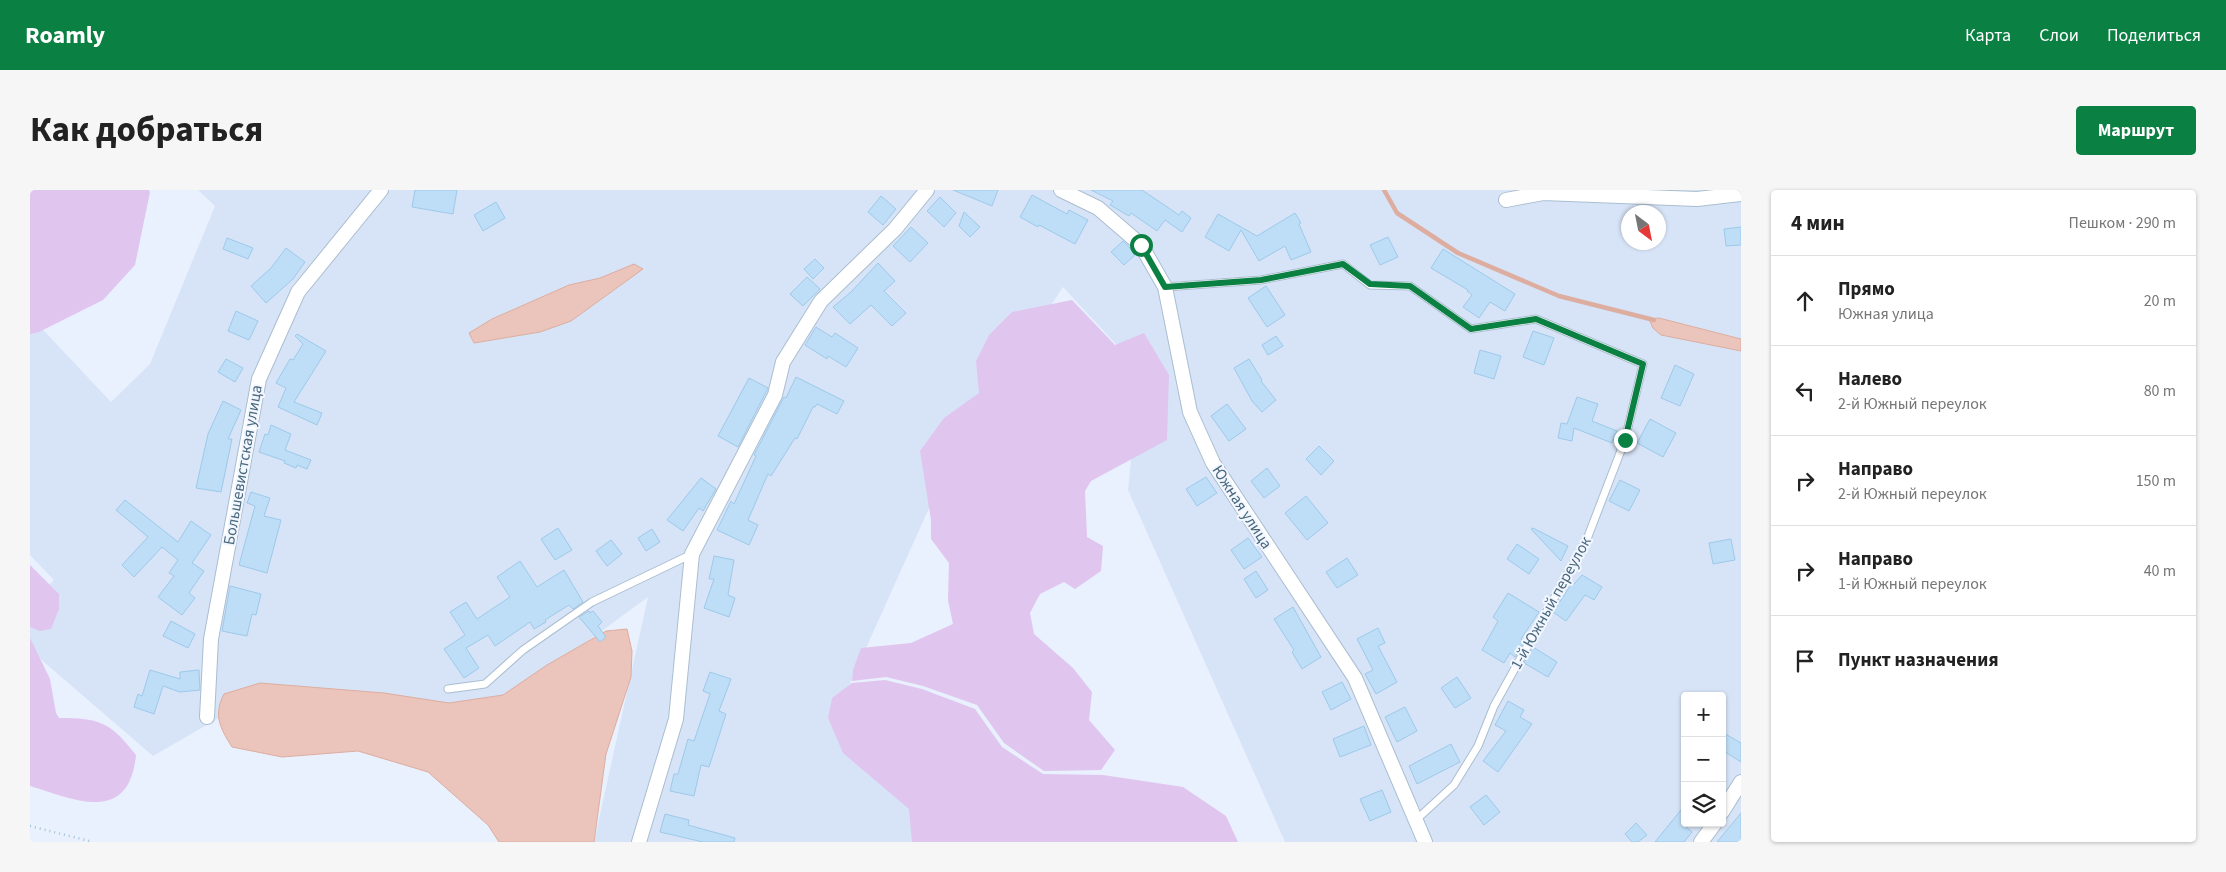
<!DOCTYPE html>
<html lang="ru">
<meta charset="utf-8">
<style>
body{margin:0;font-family:"Source Sans 3",sans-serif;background:#f6f6f6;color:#222}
.controls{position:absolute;right:15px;bottom:15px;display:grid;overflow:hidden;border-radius:5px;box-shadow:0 1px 4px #0004}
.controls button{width:45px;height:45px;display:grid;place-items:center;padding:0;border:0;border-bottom:1px solid #e0e0e0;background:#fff;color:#222;font:25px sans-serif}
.compass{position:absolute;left:1591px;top:15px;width:45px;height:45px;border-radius:50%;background:#fff;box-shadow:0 1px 4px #0004;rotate:148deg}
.stop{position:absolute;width:15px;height:15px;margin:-11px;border:4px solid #0b8043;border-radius:50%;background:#fff}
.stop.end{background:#0b8043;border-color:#fff;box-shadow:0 1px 5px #0008}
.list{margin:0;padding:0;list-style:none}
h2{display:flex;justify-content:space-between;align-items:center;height:65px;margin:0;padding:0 20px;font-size:21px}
h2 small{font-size:16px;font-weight:400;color:#767676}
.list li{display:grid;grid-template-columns:32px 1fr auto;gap:15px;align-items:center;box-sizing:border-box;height:90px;padding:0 20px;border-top:1px solid #e0e0e0}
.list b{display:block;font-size:19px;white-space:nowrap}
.list p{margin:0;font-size:16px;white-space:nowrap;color:#767676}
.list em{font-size:16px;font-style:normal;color:#767676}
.icon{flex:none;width:28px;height:28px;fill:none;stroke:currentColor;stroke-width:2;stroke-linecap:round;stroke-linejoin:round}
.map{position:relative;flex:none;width:1711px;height:652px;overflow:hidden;border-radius:5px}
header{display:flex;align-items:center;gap:30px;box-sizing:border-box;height:70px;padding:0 25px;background:#0b8043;color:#fff}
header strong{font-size:24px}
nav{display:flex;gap:28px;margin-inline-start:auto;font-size:18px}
.intro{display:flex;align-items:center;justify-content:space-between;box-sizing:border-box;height:120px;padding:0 30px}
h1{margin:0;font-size:35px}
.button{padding:12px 22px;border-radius:5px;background:#0b8043;color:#fff;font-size:18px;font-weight:700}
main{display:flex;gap:30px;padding:0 30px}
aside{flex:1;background:#fff;border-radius:5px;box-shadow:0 1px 4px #0004}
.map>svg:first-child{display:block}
</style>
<header>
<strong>Roamly</strong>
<nav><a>Карта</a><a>Слои</a><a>Поделиться</a></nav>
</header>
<div class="intro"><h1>Как добраться</h1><a class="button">Маршрут</a></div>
<main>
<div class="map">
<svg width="1711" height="652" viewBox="0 0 1711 652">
<rect width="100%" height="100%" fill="#e9f0fe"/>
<path fill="#d7e4f7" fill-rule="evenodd" d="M168,0H1711V652H1255L1098,300L1110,180L1033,97L927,256L804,529L901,628L900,652H564L618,407L456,526L234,502L123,566L0,460V415L24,390L0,365V130L2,128L81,212L120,174L185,16ZM1598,22H1628V52H1598ZM1655,506H1692V633H1655Z"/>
<g fill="#e0c5ee">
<polygon points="0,0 119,0 120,2 105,75 73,110 9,142 0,144"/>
<polygon points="1042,110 1085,155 1114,143 1139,185 1137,250 1061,291 1055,301 1057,347 1073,356 1071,381 1045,399 1034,392 1010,404 1000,423 1004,444 1043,478 1062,502 1059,530 1085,560 1071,580 1014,581 974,553 947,515 893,496 856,487 822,491 823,480 831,458 881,453 923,434 918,410 919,373 901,349 901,330 890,261 914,228 949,203 946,171 959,145 982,122"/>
<polygon points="0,375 29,404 29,419 21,439 10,441 0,437"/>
<path d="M0,448L20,489L26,523L29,528C70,528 80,532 106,565C99,635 45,610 0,596Z"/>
<polygon points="855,490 892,499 945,519 972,557 1013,584 1073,585 1153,597 1196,626 1208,652 882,652 879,619 813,563 798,528 802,508 822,493"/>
</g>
<g fill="#ebc4bb" stroke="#ddada0">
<polygon points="604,74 613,79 541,131 510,142 444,153 439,143 462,129 539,95 570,88"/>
<polygon points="1629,128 1711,149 1711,161 1631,145 1623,138 1619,129"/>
<path d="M597,439L602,461L601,487L576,564L564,652H469L458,635L398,582L328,561L252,567L202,557C190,538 183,525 194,504L230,493L354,503L419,513L473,505L517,475L576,441Z"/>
</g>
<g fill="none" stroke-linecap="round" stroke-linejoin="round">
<polyline stroke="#ddada0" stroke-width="4.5" points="1354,0 1367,23 1428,63 1529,106 1624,130"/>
</g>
<g fill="#beddf6" stroke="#9dc9ea">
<polygon points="385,0 427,0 423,24 382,17"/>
<polygon points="923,0 968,0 962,16"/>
<polygon points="1061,0 1112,0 1149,25 1152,21 1161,28 1152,42 1135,30 1127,41 1101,23 1099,26 1080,15 1083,11"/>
<polygon points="1002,5 1037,24 1039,20 1058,30 1045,54 1009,35 1008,37 990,27"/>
<polygon points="851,6 866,19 853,35 838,22"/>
<polygon points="910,7 926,23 914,37 897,21"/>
<polygon points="466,12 475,28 453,41 444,25"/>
<polygon points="934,22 950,37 940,47 929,36"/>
<polygon points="1265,23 1271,33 1269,34 1281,62 1261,70 1255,56 1229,71 1211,40 1199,61 1175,47 1188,24 1227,46"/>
<polygon points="881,37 898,53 880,72 863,56"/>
<polygon points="1711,37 1711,55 1696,56 1694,39"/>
<polygon points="1358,47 1368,67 1350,75 1340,55"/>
<polygon points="197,48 223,58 218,69 193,59"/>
<polygon points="1093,51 1106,64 1094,75 1081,62"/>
<polygon points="256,58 275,72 263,89 236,113 221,96 241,78"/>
<polygon points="1413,59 1485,104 1475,121 1460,112 1449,128 1433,117 1442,105 1437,101 1438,100 1401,78"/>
<polygon points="785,69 794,78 783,89 774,79"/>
<polygon points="848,73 865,91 854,101 876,123 862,136 841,115 820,134 803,117 821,102"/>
<polygon points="777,87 790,99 773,116 760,104"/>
<polygon points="1236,96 1255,125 1237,137 1218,108"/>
<polygon points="206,121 228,131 219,150 198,141"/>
<polygon points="786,137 802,147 805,143 828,158 816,177 798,166 797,169 775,155"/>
<polygon points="1503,141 1524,148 1514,175 1493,167"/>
<polygon points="267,144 296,161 264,212 292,223 287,235 248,217 256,198 246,193 260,169 263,170 273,154 265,146"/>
<polygon points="1246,146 1253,156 1238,165 1232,155"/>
<polygon points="1450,160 1471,166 1464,189 1444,183"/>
<polygon points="196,169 213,178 205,192 188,182"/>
<polygon points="1219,169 1232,190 1231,191 1246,210 1232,222 1222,211 1204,178"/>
<polygon points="1645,175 1664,184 1650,216 1631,208"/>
<polygon points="766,187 814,211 807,224 787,214 785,217 783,217 767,249 765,248 741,286 738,284 718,330 728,335 719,355 687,340 701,311 704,314 726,266 724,265 754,207 756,208"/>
<polygon points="719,188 738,198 708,257 688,246"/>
<polygon points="1547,207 1568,214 1562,231 1587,241 1582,253 1544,238 1542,251 1528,248 1531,233 1537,234"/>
<polygon points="193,211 211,220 198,249 202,249 191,302 166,298 178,244"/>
<polygon points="1197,214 1216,239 1199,251 1181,226"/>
<polygon points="1620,229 1646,243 1633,267 1607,253"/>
<polygon points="241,235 261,244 255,260 281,270 277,279 267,275 266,278 254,273 255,271 229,262 235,244 238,245"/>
<polygon points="1289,256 1304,271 1291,285 1276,269"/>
<polygon points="1237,278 1250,296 1234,308 1221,291"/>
<polygon points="1176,287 1187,303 1167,316 1156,299"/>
<polygon points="671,288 686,299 673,321 669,318 653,341 637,330"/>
<polygon points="1590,290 1610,300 1599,321 1579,311"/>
<polygon points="221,302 240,308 234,326 251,330 237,383 209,375 225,316 217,313"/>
<polygon points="1276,306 1298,333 1277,350 1255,323"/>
<polygon points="95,310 148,352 161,331 181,345 162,373 174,381 159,403 165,408 152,425 128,407 144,386 139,383 148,370 132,357 104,387 92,375 118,347 86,320"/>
<polygon points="528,338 542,360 525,370 511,349"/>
<polygon points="1503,338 1538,356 1531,371 1501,339"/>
<polygon points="622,339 630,352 616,361 608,348"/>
<polygon points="1218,348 1232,367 1214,379 1201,360"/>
<polygon points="1701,349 1705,370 1683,374 1679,353"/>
<polygon points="581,350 592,364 577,376 566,361"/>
<polygon points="1487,354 1509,369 1499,384 1477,369"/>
<polygon points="684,366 704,370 698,405 705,408 699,427 674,418 684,389 679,389"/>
<polygon points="1317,368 1328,385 1307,398 1296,382"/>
<polygon points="490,371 507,397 534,380 553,412 543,419 539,415 515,430 516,432 504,439 500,432 465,456 458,445 436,458 449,478 434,488 414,459 435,445 420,422 436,412 447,429 480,407 467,387"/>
<polygon points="1226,381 1238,400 1226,408 1214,389"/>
<polygon points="1552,385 1572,397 1564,410 1555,405 1536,431 1523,422 1542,393 1544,394"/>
<polygon points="200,396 231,404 226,425 222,424 217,446 192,441"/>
<polygon points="1478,403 1509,422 1491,449 1494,451 1485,467 1480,463 1474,473 1452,460 1468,431 1463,427"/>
<polygon points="1263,417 1291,467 1272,479 1262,462 1264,460 1244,429"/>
<polygon points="559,421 560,423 563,421 572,432 568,436 576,447 570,452 549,427"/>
<polygon points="141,431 165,444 158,458 133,446"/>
<polygon points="1348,438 1355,453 1348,456 1367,492 1346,504 1335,484 1343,480 1327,449"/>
<polygon points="1503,457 1527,472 1518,487 1494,473"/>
<polygon points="120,480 150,489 150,482 169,480 170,500 150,502 133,496 124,524 104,517 108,504 112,506"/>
<polygon points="680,482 701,489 689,521 696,524 679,577 671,575 664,606 640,601 644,584 648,584 658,549 664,551 680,504 673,501"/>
<polygon points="1427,487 1441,508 1425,518 1411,498"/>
<polygon points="1312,492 1321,509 1301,520 1292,502"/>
<polygon points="1478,511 1494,520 1490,527 1502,534 1468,582 1453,571 1476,541 1465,535"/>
<polygon points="1375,517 1387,541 1367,552 1355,527"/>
<polygon points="1334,536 1341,555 1310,567 1303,549"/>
<polygon points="1692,542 1711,553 1711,572 1692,560"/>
<polygon points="1421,554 1430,572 1387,594 1379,576"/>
<polygon points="1352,600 1361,622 1340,631 1330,609"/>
<polygon points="1456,605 1470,622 1454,635 1440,617"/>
<polygon points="1655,615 1655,636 1662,642 1654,652 1625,652"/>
<polygon points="1711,623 1711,652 1687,652"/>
<polygon points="635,624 659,630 658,635 705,648 704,652 673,652 630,642"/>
<polygon points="1606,633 1617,645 1608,652 1602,652 1595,644"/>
</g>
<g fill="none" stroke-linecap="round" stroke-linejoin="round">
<defs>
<g id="service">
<polyline points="1135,97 1231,90 1313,74 1340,95 1380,96 1441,139 1506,129 1613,174 1595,250 1557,349 1464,516 1448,556 1424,595 1386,630"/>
<polyline points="418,499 455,494 493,460 562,412 662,364"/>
</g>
<g id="minor">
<polyline points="1031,0 1068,18 1111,55 1135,97 1160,222 1183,273 1325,488 1395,652"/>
<polyline points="1476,10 1513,3 1667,9 1711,4"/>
<polyline points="177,527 181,449 229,189 268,102 351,0"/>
<polyline points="1692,622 1711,592"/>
<polyline points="609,652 646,529 662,364 745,205 753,172 791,111 865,39 897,0"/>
<polyline points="1671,652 1685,633"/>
</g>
</defs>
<use href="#service" stroke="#aabed0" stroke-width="9"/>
<use href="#minor" stroke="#aabed0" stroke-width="16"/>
<polyline stroke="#a0c2dc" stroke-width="2.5" stroke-dasharray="1 4" stroke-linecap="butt" points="0,636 63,652"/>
<use href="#service" stroke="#fff" stroke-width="7"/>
<use href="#minor" stroke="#fff" stroke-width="14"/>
</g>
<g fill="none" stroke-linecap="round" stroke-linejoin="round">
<polyline stroke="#0b8043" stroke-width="6" points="1111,55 1135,97 1231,90 1313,74 1340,94 1380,96 1441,139 1506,129 1613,174 1595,250"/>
</g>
<g text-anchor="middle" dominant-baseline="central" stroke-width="4" stroke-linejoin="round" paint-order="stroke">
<g font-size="16" fill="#49687c" stroke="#f2f6ff">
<text transform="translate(213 275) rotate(-80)">Большевистская улица</text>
<text transform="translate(1212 317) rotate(57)">Южная улица</text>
<text transform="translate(1521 413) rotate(-61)">1-й Южный переулок</text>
</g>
</g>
</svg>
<div class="controls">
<button>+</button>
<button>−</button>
<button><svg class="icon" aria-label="layers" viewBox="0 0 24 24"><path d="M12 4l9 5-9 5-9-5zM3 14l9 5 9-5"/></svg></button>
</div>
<svg class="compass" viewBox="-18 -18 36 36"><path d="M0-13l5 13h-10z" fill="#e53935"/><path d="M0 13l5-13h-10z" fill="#767676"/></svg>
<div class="stop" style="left:1111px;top:55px"></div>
<div class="stop end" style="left:1595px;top:250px"></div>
</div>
<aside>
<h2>4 мин<small>Пешком · 290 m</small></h2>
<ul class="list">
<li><svg class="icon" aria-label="ahead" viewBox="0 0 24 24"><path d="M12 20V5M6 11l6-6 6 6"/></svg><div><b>Прямо</b><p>Южная улица</p></div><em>20 m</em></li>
<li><svg class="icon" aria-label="left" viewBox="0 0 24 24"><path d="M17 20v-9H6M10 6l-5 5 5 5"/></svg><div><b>Налево</b><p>2-й Южный переулок</p></div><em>80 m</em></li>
<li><svg class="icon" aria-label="right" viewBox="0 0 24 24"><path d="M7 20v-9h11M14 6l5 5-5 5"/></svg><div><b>Направо</b><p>2-й Южный переулок</p></div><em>150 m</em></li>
<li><svg class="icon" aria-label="right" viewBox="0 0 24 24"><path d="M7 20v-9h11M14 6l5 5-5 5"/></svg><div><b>Направо</b><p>1-й Южный переулок</p></div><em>40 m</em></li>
<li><svg class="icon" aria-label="arrive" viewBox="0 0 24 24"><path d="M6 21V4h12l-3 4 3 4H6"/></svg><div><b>Пункт назначения</b></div></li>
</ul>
</aside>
</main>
